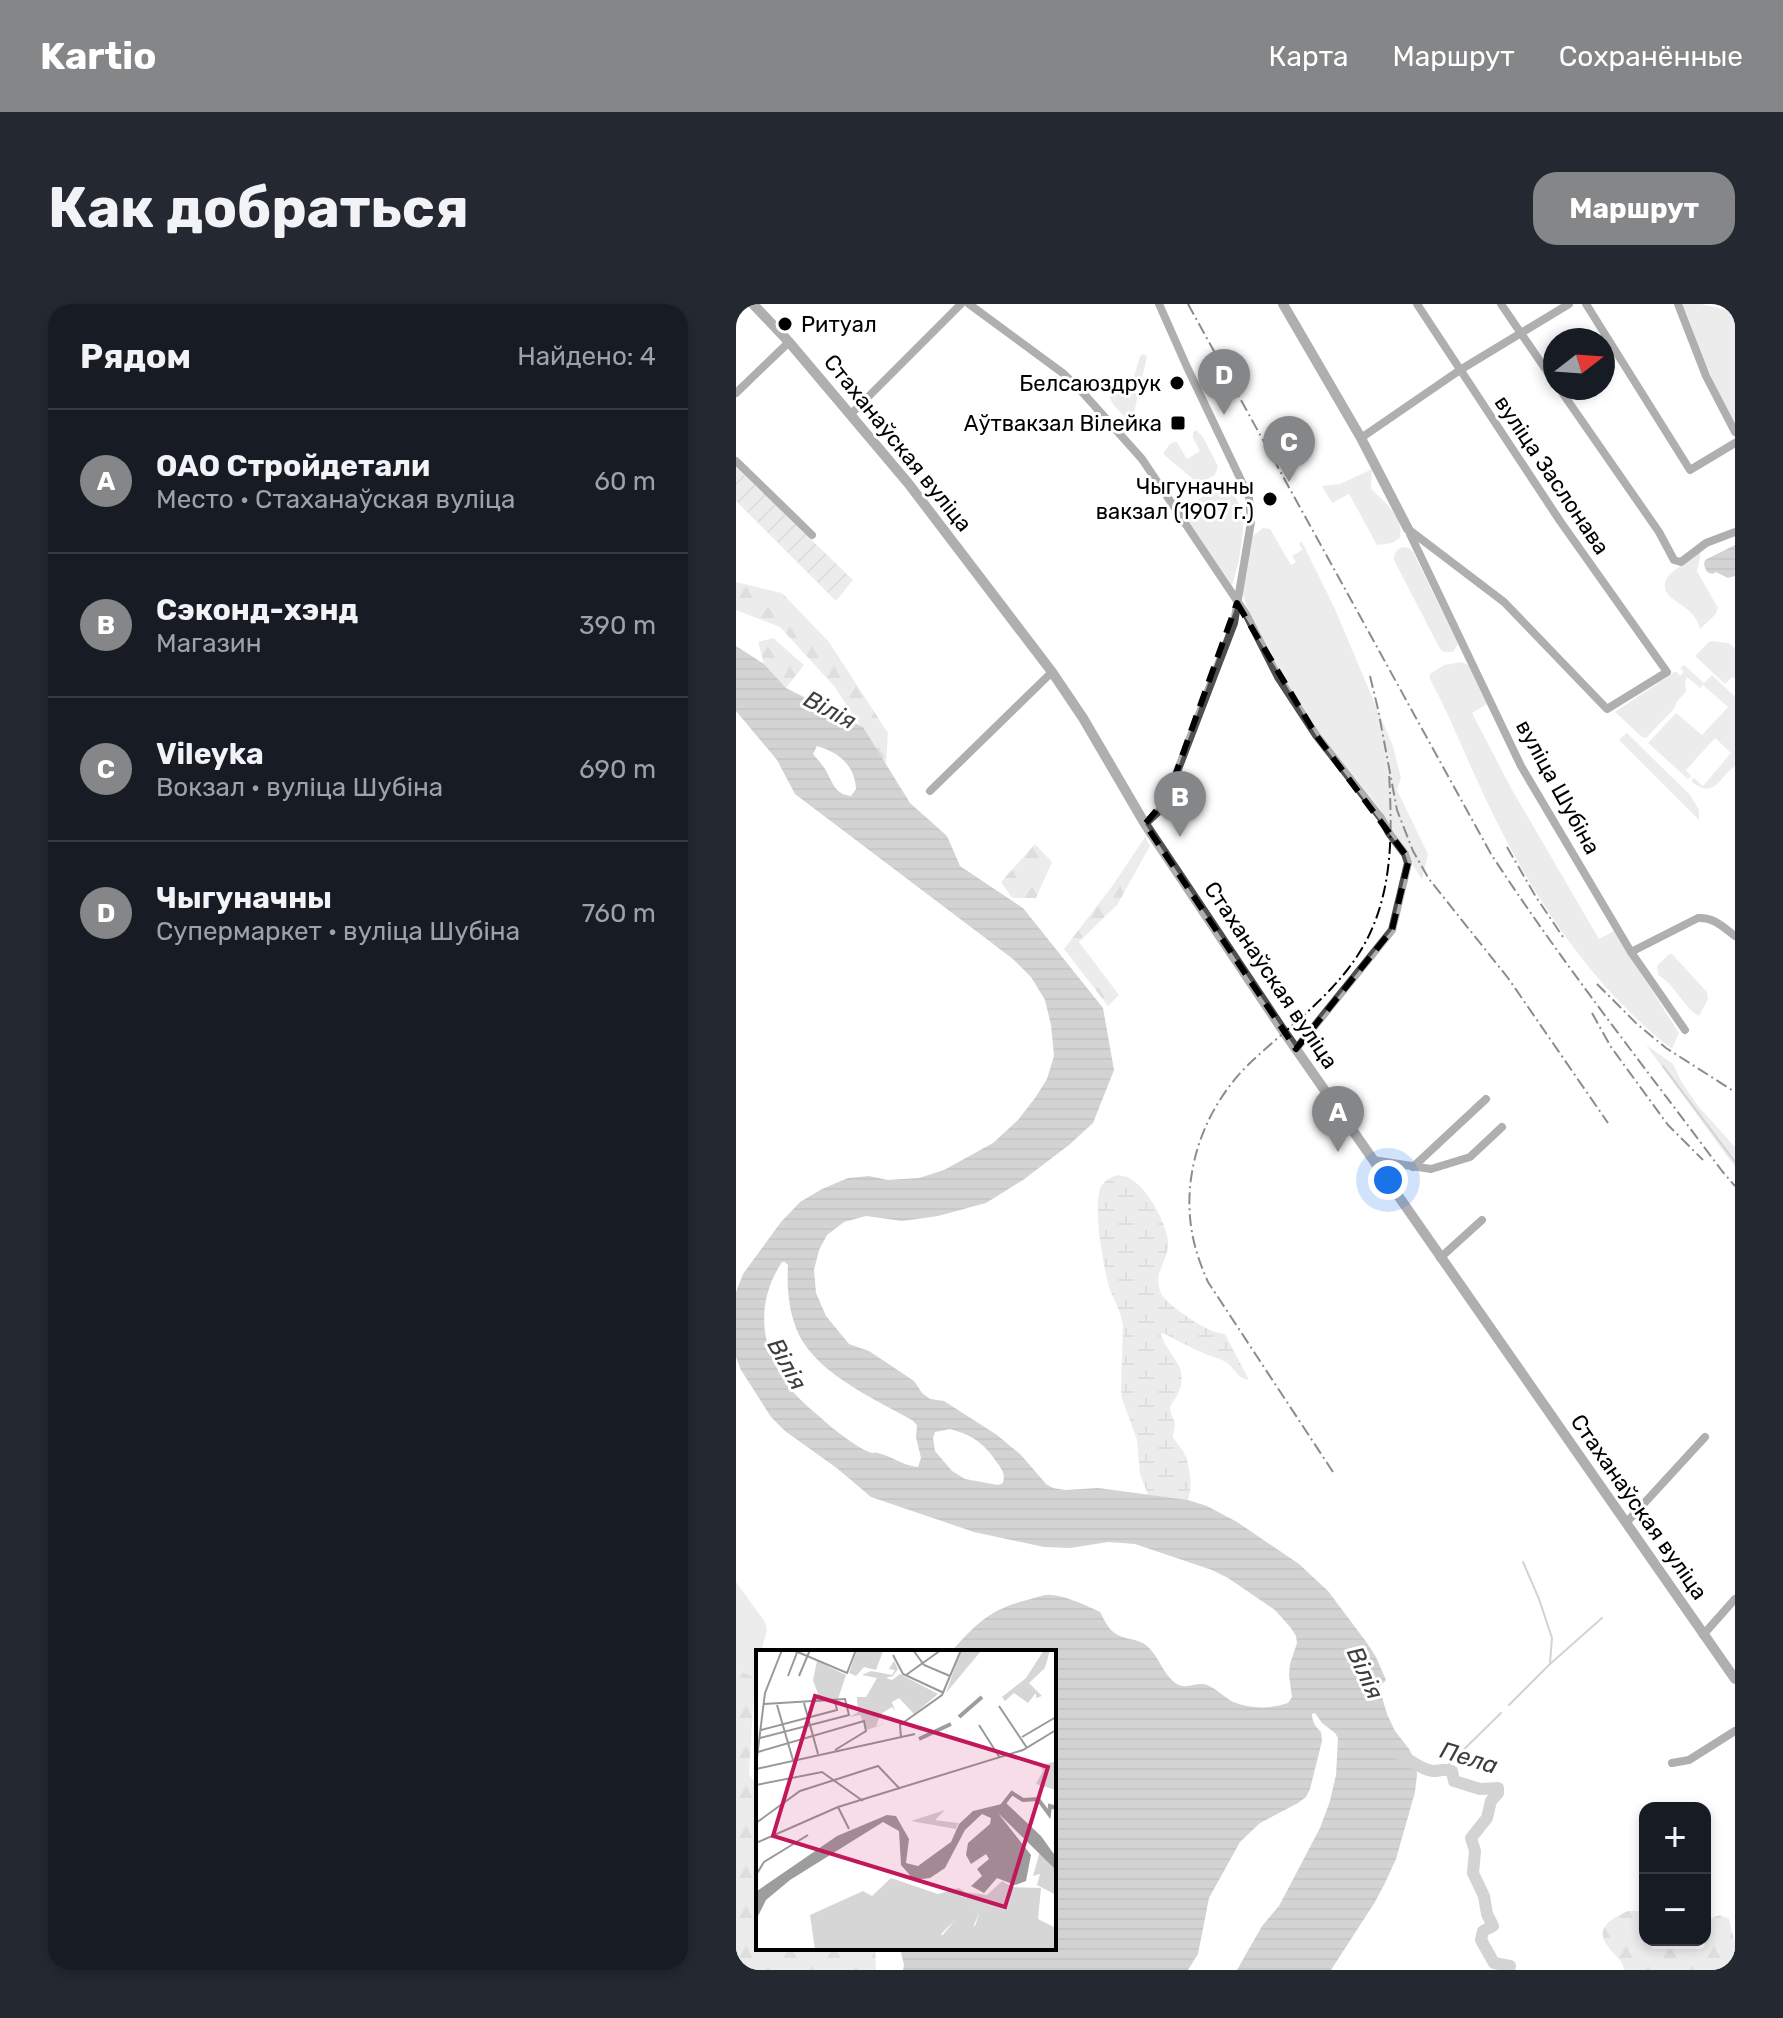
<!DOCTYPE html>
<html lang="ru">
<meta charset="utf-8">
<style>
body{margin:0;font-family:Rubik,sans-serif;background:#242831;color:#f1f3f6}
.controls{position:absolute;right:24px;bottom:24px;display:grid;overflow:hidden;border-radius:16px;box-shadow:0 4px 12px #0003}
.controls button{width:72px;height:72px;display:grid;place-items:center;padding:0;border:0;border-bottom:2px solid #363941;background:#171b24;color:#f1f3f6;font:40px sans-serif}
.compass{position:absolute;left:807px;top:24px;width:72px;height:72px;border-radius:50%;background:#171b24;box-shadow:0 4px 12px #0003;rotate:73deg}
.you{position:absolute;left:652px;top:876px;width:28px;height:28px;margin:-20px;border:6px solid #fff;border-radius:50%;background:#1a73e8;box-shadow:0 0 0 12px #1a73e833}
.badge{display:grid;place-items:center;width:52px;height:52px;border-radius:50%;background:#858687;color:#fff;font-size:26px;font-weight:700}
.pin{position:absolute;translate:-50% -66px;filter:drop-shadow(0 2px 4px #0008)}
.pin::after{content:'';position:absolute;top:42px;width:28px;height:24px;background:inherit;clip-path:polygon(0 0,100% 0,50% 100%)}
.list{margin:0;padding:0;list-style:none}
h2{display:flex;justify-content:space-between;align-items:center;height:104px;margin:0;padding:0 32px;font-size:34px}
h2 small{font-size:26px;font-weight:400;color:#9ea1a6}
.list li{display:grid;grid-template-columns:52px 1fr auto;gap:24px;align-items:center;box-sizing:border-box;height:144px;padding:0 32px;border-top:2px solid #363941}
.list b{display:block;font-size:30px;white-space:nowrap}
.list p{margin:0;font-size:26px;white-space:nowrap;color:#9ea1a6}
.list em{font-size:26px;font-style:normal;color:#9ea1a6}
.map{position:relative;flex:none;width:999px;height:1666px;overflow:hidden;border-radius:24px}
header{display:flex;align-items:center;gap:48px;box-sizing:border-box;height:112px;padding:0 40px;background:#858687;color:#fff}
header strong{font-size:38px}
nav{display:flex;gap:44px;margin-inline-start:auto;font-size:28px}
.intro{display:flex;align-items:center;justify-content:space-between;box-sizing:border-box;height:192px;padding:0 48px}
h1{margin:0;font-size:56px}
.button{padding:20px 36px;border-radius:24px;background:#858687;color:#fff;font-size:28px;font-weight:700}
main{display:flex;gap:48px;padding:0 48px}
aside{flex:1;background:#171b24;border-radius:24px;box-shadow:0 4px 12px #0003}
.map>svg:first-child{display:block}
</style>
<header>
<strong>Kartio</strong>
<nav><a>Карта</a><a>Маршрут</a><a>Сохранённые</a></nav>
</header>
<div class="intro"><h1>Как добраться</h1><a class="button">Маршрут</a></div>
<main>
<aside>
<h2>Рядом<small>Найдено: 4</small></h2>
<ul class="list">
<li><span class="badge">A</span><div><b>ОАО Стройдетали</b><p>Место · Стаханаўская вуліца</p></div><em>60 m</em></li>
<li><span class="badge">B</span><div><b>Сэконд-хэнд</b><p>Магазин</p></div><em>390 m</em></li>
<li><span class="badge">C</span><div><b>Vileyka</b><p>Вокзал · вуліца Шубіна</p></div><em>690 m</em></li>
<li><span class="badge">D</span><div><b>Чыгуначны</b><p>Супермаркет · вуліца Шубіна</p></div><em>760 m</em></li>
</ul>
</aside>
<div class="map">
<svg width="999" height="1666" viewBox="0 0 999 1666">
<defs>
<pattern id="forest-firs" width="22" height="20" patternUnits="userSpaceOnUse" patternTransform="scale(2)"><rect width="22" height="20" fill="#d6d6d6"/><path d="M5 1l3.5 6h-7zM16 11l3.5 6h-7z" fill="#b6b6b6"/></pattern>
<pattern id="wetland-marsh" width="20" height="14" patternUnits="userSpaceOnUse" patternTransform="scale(2)"><rect width="20" height="14" fill="#d6d6d6"/><path d="M1 5h8M5 5V1M11 12h8M15 12V8" fill="none" stroke="#b6b6b6"/></pattern>
<pattern id="garden-furrows" width="10" height="10" patternUnits="userSpaceOnUse" patternTransform="scale(2)"><rect width="10" height="10" fill="#d6d6d6"/><path d="M-1 1l2-2M0 10L10 0M9 11l2-2" fill="none" stroke="#b6b6b6"/></pattern>
<pattern id="water-rules" width="6" height="5" patternUnits="userSpaceOnUse" patternTransform="scale(2)"><rect width="6" height="5" fill="#9d9d9d"/><path d="M0 2.5h6" fill="none" stroke="#858585"/></pattern>
</defs>
<rect width="100%" height="100%" fill="#fff"/>
<g fill="#d6d6d6">
<path d="M946,0H965L999,8V119C986,94 972,69 962,42C957,28 953,14 946,0Z"/>
<path d="M408,50L411,53L397,113H389C379,102 368,95 377,81L382,80L389,88L393,89L404,52Z"/>
<path d="M460,126L467,133L482,162L479,171L468,177L457,175L427,150C431,144 434,137 441,138L451,155L464,147L457,134V128Z"/>
<path d="M636,165L635,185C649,198 668,213 664,234L656,239L641,241L613,190L596,199L586,182L604,180Z"/>
<path d="M484,178H490C496,188 505,200 507,212C509,225 502,268 496,281L449,212L448,208Z"/>
<polygon points="527,224 534,225 555,261 560,258 556,252 566,246 563,239 566,238 598,303 657,442 665,474 661,486 692,550 686,575 652,524 645,506 581,426 544,371 509,298 507,290 515,237 517,232"/>
<path d="M666,243L673,244L677,248L722,340L717,348H708L704,345L659,258C656,251 660,246 666,243Z"/>
<path d="M965,248L961,267L982,304L980,310L964,325C960,298 915,296 933,271L960,249Z"/>
<polygon points="974,337 993,339 999,345 999,375 996,373 989,380 959,352"/>
<path d="M726,358L732,361L751,400L736,409L775,484L863,635L878,627L943,729L936,745C857,684 799,597 756,508C734,464 717,418 694,375V370L708,361Z"/>
<path d="M948,361L968,379L976,371L999,393V462C982,475 978,496 955,477L958,474L967,482L995,449L979,434L950,466L955,472L952,475L912,439L940,409L966,431L992,403L967,381L964,384L951,373L949,378L950,387L940,399L938,405L910,434L906,433L879,408L940,367L944,372L948,368L944,364Z"/>
<polygon points="891,429 954,491 963,506 963,516 883,436"/>
<path d="M933,650H936L971,688L972,695L963,712C946,702 939,680 922,671L921,662Z"/>
<polygon points="910,741 937,760 945,777 962,802 999,843 999,863"/>
<polygon points="0,1278 29,1318 31,1326 25,1348 22,1348 22,1361 19,1373 0,1366"/>
</g>
<g fill="url(#forest-firs)">
<polygon points="0,278 46,289 93,338 152,429 150,460 98,382 44,323 0,306"/>
<polygon points="37,334 68,361 50,384 28,360 22,338"/>
<polygon points="409,533 414,542 381,601 343,638 383,691 372,702 328,645 377,581"/>
<polygon points="299,540 316,558 300,594 276,594 265,578"/>
<polygon points="0,1366 19,1373 13,1470 22,1483 22,1644 139,1644 140,1666 0,1666"/>
<path d="M892,1607H904L909,1610V1636H912L917,1645H965L968,1643L971,1623L974,1615L984,1611L993,1615L999,1639V1666H888C886,1655 880,1653 874,1645C856,1624 875,1615 892,1607Z"/>
</g>
<path fill="url(#wetland-marsh)" d="M381,871C385,872 390,872 393,874C411,883 430,918 432,937C434,958 414,968 426,991C431,1000 466,1024 477,1027C481,1029 485,1029 489,1030L513,1076C499,1074 499,1062 488,1057C482,1054 475,1052 469,1050C455,1044 441,1036 427,1029L425,1031C434,1055 454,1062 442,1090C440,1094 437,1097 435,1101C432,1108 438,1113 439,1120C439,1122 437,1131 437,1133C440,1139 445,1143 448,1149C454,1163 457,1181 452,1196L412,1191L404,1170L401,1136L386,1095L385,1084L387,1021C385,1008 379,998 374,986C368,968 355,896 366,881C370,876 375,873 381,871Z"/>
<polygon fill="url(#garden-furrows)" points="0,163 117,276 100,297 0,197"/>
<g fill="url(#water-rules)" fill-rule="evenodd">
<polygon points="999,241 999,272 992,274 980,268 976,270 971,268 968,261 969,256"/>
<path d="M0,342L28,360L50,384L127,423L174,499L211,532L224,562L287,604L367,704L378,766L357,819L333,841L287,876L250,899L202,912L166,917L130,912L108,918L91,931L83,946L78,966L80,989L90,1012L113,1040L133,1047L178,1077L186,1089L194,1095L208,1097L261,1131L285,1151L310,1180L317,1184L329,1186L362,1184L452,1196L471,1202L501,1218L563,1260L592,1287L631,1339L640,1353L650,1376L643,1383L651,1410L659,1427L673,1445L680,1458L681,1471L679,1488L660,1555L649,1579L639,1598L595,1666H501L526,1622L543,1602L584,1524L594,1497L600,1471L602,1434L599,1429L586,1419L579,1409L576,1410C576,1418 580,1423 585,1428L586,1437L574,1485L570,1493L562,1499L524,1519L504,1538L473,1594L462,1650L452,1666H167L168,1661L164,1644H318V1348H215C241,1319 253,1306 291,1296C300,1294 308,1290 316,1291C333,1293 349,1301 364,1308C372,1323 375,1331 394,1335C400,1336 406,1338 411,1342C423,1352 427,1371 441,1380C450,1386 462,1377 471,1381C481,1385 488,1393 497,1398C514,1405 535,1405 552,1399L556,1393L553,1371L554,1360L561,1339L560,1332L555,1324L539,1306L492,1274L476,1266L399,1240L372,1238L334,1244L308,1243L238,1228L135,1193L102,1165L49,1127L35,1113L5,1066L0,1053V988L7,970L45,918L64,898L86,885L112,874L133,872L152,876L183,874L208,866L257,839L282,816L299,794L311,775L318,752L315,721L309,696L295,673L277,655L59,490L41,456L0,407ZM81,442C102,448 119,461 120,485L115,492C98,490 97,478 89,465C86,460 81,455 77,450ZM46,958H49L52,961C51,981 52,1001 59,1021C74,1067 137,1094 176,1116L181,1121L180,1133L185,1154L182,1163C165,1161 156,1152 142,1149C140,1148 138,1149 136,1149C122,1145 96,1124 85,1114C76,1106 66,1098 58,1089C25,1050 17,1002 46,958ZM214,1125C237,1131 249,1140 262,1160C267,1167 269,1170 267,1179L262,1181L229,1175L216,1167L199,1147L197,1134L199,1128Z"/>
</g>
<g fill="none" stroke-linecap="round" stroke-linejoin="round">
<g stroke="#9d9d9d" stroke-width="2">
<polyline points="927,762 999,858"/>
<polyline points="787,1258 803,1295 816,1334 814,1359"/>
<polyline points="773,1401 814,1360 866,1314"/>
<polyline points="713,1460 765,1409"/>
</g>
<path stroke="#9d9d9d" stroke-width="12" d="M666,1452C676,1457 686,1466 697,1467C705,1467 708,1464 716,1467L718,1477L744,1485L762,1484V1489L755,1497L751,1514L735,1534L739,1547L737,1569L748,1592L751,1610L757,1622L747,1627L745,1636L758,1659L774,1662L773,1666"/>
<g stroke="#4f4f4f" stroke-width="8">
<polyline points="233,0 328,70 348,90 406,155 510,310 542,373 580,431 645,514 653,529 669,550 672,559 656,626 560,745"/>
<polyline points="765,0 819,79"/>
<polyline points="850,0 954,166 999,139"/>
<polyline points="942,0 970,72 999,128"/>
<polyline points="823,84 923,228 938,256 945,258 970,239 999,228"/>
<polyline points="0,89 53,38"/>
<polyline points="115,110 225,0"/>
<polyline points="625,134 724,66 833,0"/>
<polyline points="0,157 76,231"/>
<polyline points="672,225 768,298 871,405 931,368 824,217 681,0"/>
<polyline points="674,230 785,462 895,648 949,726"/>
<polyline points="194,487 316,368"/>
<polyline points="409,520 425,505 431,494 498,319 515,218 513,193 451,63 423,0"/>
<path d="M895,648L962,614C978,613 987,623 999,632"/>
<polyline points="637,856 695,865 734,853 766,823"/>
<polyline points="677,863 750,795"/>
<polyline points="704,954 746,916"/>
<polyline points="890,1219 969,1133"/>
<polyline points="967,1331 999,1295"/>
<polyline points="936,1459 953,1456 999,1427"/>
</g>
<g stroke="#4f4f4f" stroke-width="10">
<polyline points="17,0 53,38 172,179 316,368 347,414 409,520 546,725 999,1375"/>
<polyline points="547,0 625,134 672,225"/>
</g>
<g stroke="#000" stroke-width="2" stroke-dasharray="12 4 2 4" stroke-linecap="butt">
<path d="M452,0L755,550C826,659 908,762 986,867L999,882"/>
<polyline points="634,372 642,405 661,506 677,547 693,575 772,674 872,819"/>
<polyline points="771,543 800,593 827,633"/>
<polyline points="861,680 901,720 930,744 999,788"/>
<polyline points="856,709 875,743 932,821 967,856"/>
<path d="M597,1168L472,978C468,969 464,959 461,949C440,882 464,807 514,759C553,722 601,689 628,641C658,587 656,527 653,468"/>
</g>
</g>
<path d="M0 0H999V1666H0ZM501,299L580,431L669,550L672,559L656,626L560,745L409,520L431,494Z" fill="#fff" fill-opacity=".55" fill-rule="evenodd"/>
<path fill="none" stroke="#000" stroke-width="6" stroke-dasharray="16 10" stroke-linejoin="round" d="M501,299L580,431L669,550L672,559L656,626L560,745L409,520L431,494Z"/>
<g fill="#000" stroke="#fff" stroke-width="3">
<circle cx="49" cy="20" r="8"/>
<circle cx="441" cy="79" r="8"/>
<rect x="434" y="111" width="16" height="16" rx="4"/>
<circle cx="534" cy="195" r="8"/>
</g>
<g text-anchor="middle" dominant-baseline="central" stroke-width="6" stroke-linejoin="round" paint-order="stroke">
<g font-size="22" fill="#000" stroke="#fff" text-anchor="end">
<text x="65" y="20" text-anchor="start">Ритуал</text>
<text x="425" y="79">Белсаюздрук</text>
<text x="426" y="119">Аўтвакзал Вілейка</text>
<text x="518" y="182">Чыгуначны<tspan x="518" dy="25">вакзал (1907 г.)</tspan></text>
</g>
<g font-size="22" fill="#000" stroke="#fff">
<text transform="translate(162 139) rotate(51)">Стаханаўская вуліца</text>
<text transform="translate(816 171) rotate(56)">вуліца Заслонава</text>
<text transform="translate(822 483) rotate(61)">вуліца Шубіна</text>
<text transform="translate(535 671) rotate(56)">Стаханаўская вуліца</text>
<text transform="translate(903 1203) rotate(55)">Стаханаўская вуліца</text>
</g>
<g font-size="24" font-style="italic" fill="#3e3e3e" stroke="#fff">
<text transform="translate(94 406) rotate(28)">Вілія</text>
<text transform="translate(51 1060) rotate(61)">Вілія</text>
<text transform="translate(629 1369) rotate(65)">Вілія</text>
<text transform="translate(733 1454) rotate(17)">Пела</text>
</g>
</g>
<g transform="translate(20 1346)">
<rect width="300" height="300" fill="#fff"/>
<path d="M101,0L127,1L120,20L108,17L100,26L93,23ZM205,0L225,1L190,43ZM61,11L90,25L82,49L56,53L62,44L57,30ZM138,11L142,19L137,26L130,28L136,30L144,24L182,44L158,64L143,48L136,52L139,61L136,57L125,64L120,76L130,73L111,80L104,65L94,67L102,62L101,47H110L121,28L106,25L115,21L136,25L139,20L133,19ZM284,201L300,220V245L281,235L284,224L277,226ZM135,228L182,244L203,238L209,242L205,247L223,264L216,279L199,270L185,284L200,300H59L54,265L107,241L116,246Z" fill="#d6d6d6"/>
<path d="M288,0H294L289,18L273,33L286,46L280,48V43L272,53L258,43L249,51L246,47L270,28ZM300,111V140L280,134L287,121L284,116ZM246,231L256,237L285,238L282,269L300,278V300H200L185,287L199,270L219,276L223,264L205,248L209,242L231,245Z" fill="#d6d6d6"/>
<path d="M189,160L179,170L202,173L200,179L155,171Z" fill="#d6d6d6"/>
<path d="M250,153L285,186L300,207V220L242,163L275,205L270,231L259,235L241,228L228,243L215,236L226,226L221,219L233,209L230,204L215,214L210,205L212,193L234,174L235,168L226,164L209,180L189,218L174,228L158,230L145,215L143,181L127,172L34,230L10,250L0,270L1,241L81,186L131,165L140,166L153,189L150,213L162,216L195,192L203,174L217,161Z" fill="#9d9d9d"/>
<path fill="none" stroke="#9d9d9d" stroke-width="4" d="M203,67L226,47M163,89L195,74M245,157L256,143L267,150L282,149L293,164L294,156L300,158"/>
<path fill="none" stroke="#999" stroke-width="2" d="M37,0L91,23L100,0M157,0L168,15L194,26M137,5L147,24L188,43M150,25L185,0M32,26L42,0M43,26L54,0M48,53L62,104M21,55L37,110M243,56L271,98M223,75L244,108M5,80L81,60L79,52M266,87L300,67M4,88L93,65L89,49L8,54M145,88L144,75L186,45L205,0M2,102L108,71L110,81L79,100M0,115L9,43L26,0M0,119L159,84M0,135L66,122L107,151M0,136V177M82,157L93,179M0,173L44,141L122,116L144,139M0,193L82,157L267,100L300,80M0,225L8,212L52,185"/>
<path fill="#c2185b" fill-opacity="0.15" stroke="#c2185b" stroke-width="4" d="M59,46L292,117L249,257L17,186Z"/>
<rect width="300" height="300" fill="none" stroke="#000" stroke-width="4"/>
</g>
</svg>
<div class="controls">
<button>+</button>
<button>−</button>
</div>
<svg class="compass" viewBox="-18 -18 36 36"><path d="M0-13l5 13h-10z" fill="#e53935"/><path d="M0 13l5-13h-10z" fill="#9ea1a6"/></svg>
<div class="you"></div>
<div class="pin badge" style="left:602px;top:848px">A</div>
<div class="pin badge" style="left:444px;top:533px">B</div>
<div class="pin badge" style="left:553px;top:178px">C</div>
<div class="pin badge" style="left:488px;top:111px">D</div>
</div>
</main>
